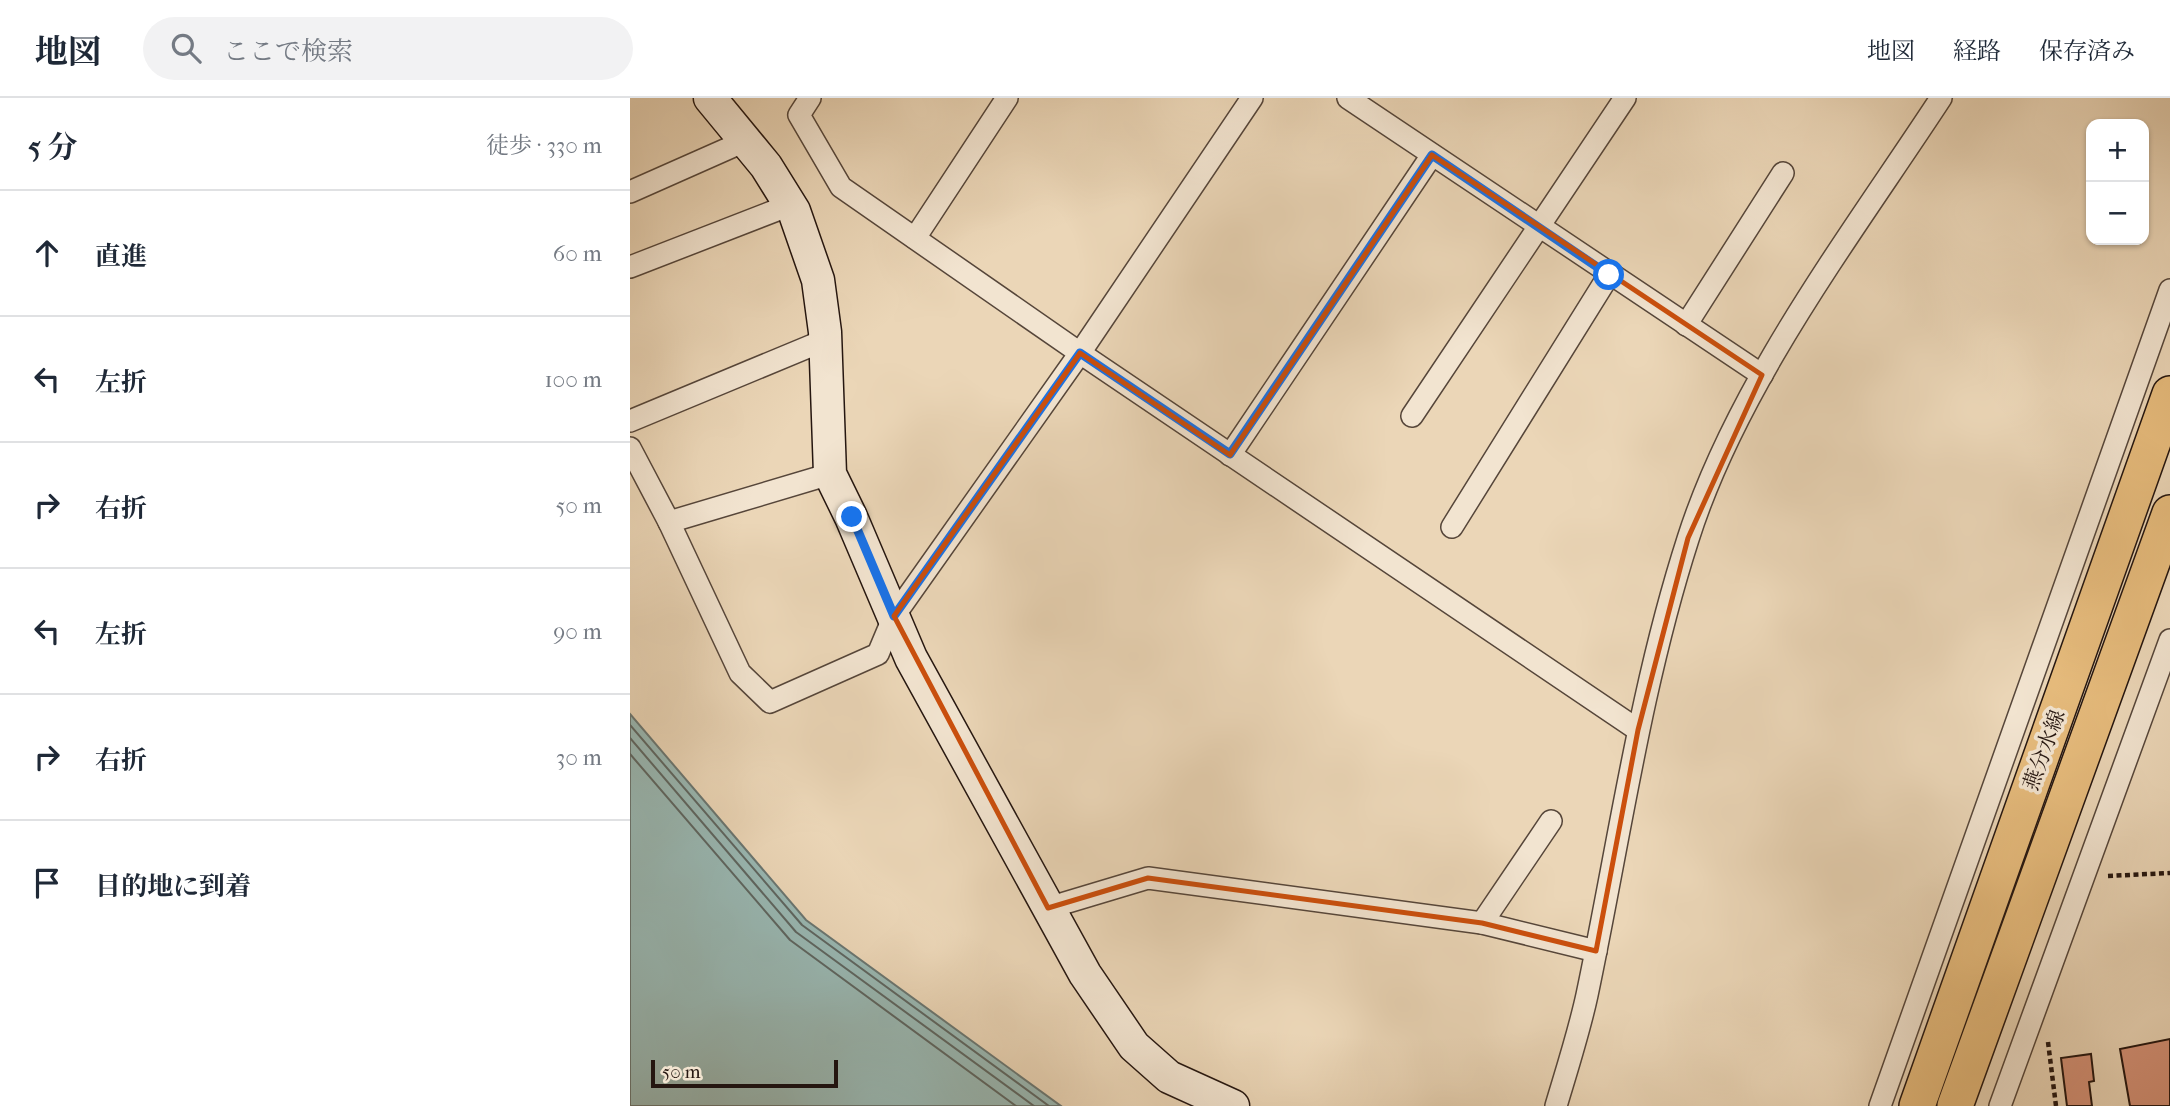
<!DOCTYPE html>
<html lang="ja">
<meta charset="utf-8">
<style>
body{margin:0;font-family:"IM FELL French Canon","Noto Serif JP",serif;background:#f2f2f3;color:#1f2937}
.controls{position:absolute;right:21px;top:21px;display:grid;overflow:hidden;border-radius:14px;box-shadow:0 2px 5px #0004}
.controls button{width:63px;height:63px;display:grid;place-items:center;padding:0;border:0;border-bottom:2px solid #e0e1e3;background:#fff;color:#1f2937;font:35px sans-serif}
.scale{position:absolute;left:21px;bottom:18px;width:187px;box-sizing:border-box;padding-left:7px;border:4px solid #251610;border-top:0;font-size:19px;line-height:24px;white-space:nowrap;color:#251610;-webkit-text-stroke:5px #f2e4d0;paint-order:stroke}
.stop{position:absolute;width:21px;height:21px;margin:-16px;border:5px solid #1a73e8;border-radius:50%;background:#fff}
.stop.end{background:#1a73e8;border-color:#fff;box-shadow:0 2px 7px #0008}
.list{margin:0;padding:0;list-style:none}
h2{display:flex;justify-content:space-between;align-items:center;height:91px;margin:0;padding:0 28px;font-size:30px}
h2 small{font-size:23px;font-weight:400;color:#747a83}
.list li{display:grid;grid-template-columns:46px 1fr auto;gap:21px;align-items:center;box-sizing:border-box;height:126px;padding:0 28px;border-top:2px solid #e0e1e3}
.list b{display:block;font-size:26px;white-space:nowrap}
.list em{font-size:23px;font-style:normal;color:#747a83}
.icon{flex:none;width:38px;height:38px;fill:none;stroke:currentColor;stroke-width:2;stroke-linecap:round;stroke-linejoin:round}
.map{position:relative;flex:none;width:1540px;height:1008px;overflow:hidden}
header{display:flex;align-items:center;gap:42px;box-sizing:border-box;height:98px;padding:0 35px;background:#fff;border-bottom:2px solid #e0e1e3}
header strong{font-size:33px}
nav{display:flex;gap:38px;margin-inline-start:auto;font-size:24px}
.search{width:490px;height:63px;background:#f2f2f3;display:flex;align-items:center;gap:18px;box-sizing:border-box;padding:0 24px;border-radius:38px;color:#747a83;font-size:26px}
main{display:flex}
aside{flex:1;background:#fff}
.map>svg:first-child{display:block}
</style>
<header>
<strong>地図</strong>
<div class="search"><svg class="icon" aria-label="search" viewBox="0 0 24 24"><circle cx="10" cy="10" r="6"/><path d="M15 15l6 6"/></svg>ここで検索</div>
<nav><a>地図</a><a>経路</a><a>保存済み</a></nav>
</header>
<main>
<aside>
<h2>5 分<small>徒歩 · 330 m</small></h2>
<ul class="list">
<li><svg class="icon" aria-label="ahead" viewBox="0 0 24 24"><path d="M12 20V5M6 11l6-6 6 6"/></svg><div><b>直進</b></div><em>60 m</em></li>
<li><svg class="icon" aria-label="left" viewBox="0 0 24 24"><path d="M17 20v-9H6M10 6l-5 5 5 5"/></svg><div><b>左折</b></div><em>100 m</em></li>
<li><svg class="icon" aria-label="right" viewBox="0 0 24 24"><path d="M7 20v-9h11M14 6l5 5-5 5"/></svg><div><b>右折</b></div><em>50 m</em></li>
<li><svg class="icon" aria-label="left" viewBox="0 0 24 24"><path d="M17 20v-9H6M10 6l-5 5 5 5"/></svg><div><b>左折</b></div><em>90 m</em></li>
<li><svg class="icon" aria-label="right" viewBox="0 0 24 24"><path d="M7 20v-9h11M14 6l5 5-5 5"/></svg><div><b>右折</b></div><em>30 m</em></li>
<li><svg class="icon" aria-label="arrive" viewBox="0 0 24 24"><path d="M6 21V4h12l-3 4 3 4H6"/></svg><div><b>目的地に到着</b></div></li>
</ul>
</aside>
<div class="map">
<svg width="1540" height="1008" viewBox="0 0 1540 1008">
<rect width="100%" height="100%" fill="#ebd6b7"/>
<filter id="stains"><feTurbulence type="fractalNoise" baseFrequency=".00286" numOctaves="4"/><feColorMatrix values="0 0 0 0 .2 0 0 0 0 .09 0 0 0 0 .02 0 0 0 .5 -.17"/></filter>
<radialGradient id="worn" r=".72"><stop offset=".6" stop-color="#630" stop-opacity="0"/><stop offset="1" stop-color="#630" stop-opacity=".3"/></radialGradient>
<polygon fill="#99b8b3" stroke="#6b7772" stroke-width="2" points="0,616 176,822 431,1008 0,1008"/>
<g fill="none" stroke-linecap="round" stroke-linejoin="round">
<g stroke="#5f6762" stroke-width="2">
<polyline points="0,627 172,827 419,1008"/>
<polyline points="0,640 166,834 404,1008"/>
<polyline points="0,656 160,842 386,1008"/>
</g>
</g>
<g fill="#d49177" stroke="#251610" stroke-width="2">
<polygon points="1540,941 1540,1008 1500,1008 1490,951"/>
<polygon points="1461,956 1464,983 1459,984 1462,1008 1437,1008 1431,960"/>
</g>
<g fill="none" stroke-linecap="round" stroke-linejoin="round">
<defs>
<g id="street">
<polyline points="180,0 169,17 211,89 450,255 1008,632"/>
<polyline points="718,0 1132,277"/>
<polyline points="0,94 115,43"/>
<polyline points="285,140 377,0"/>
<polyline points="0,169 160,107"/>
<polyline points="1056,227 1153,75"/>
<polyline points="782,318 995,0"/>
<polyline points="0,323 195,242"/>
<polyline points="0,350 39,424 110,575 140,604 248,556 264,518 450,255 622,0"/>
<polyline points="600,357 802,57"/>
<polyline points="39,424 200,376"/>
<polyline points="822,429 979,177"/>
<polyline points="418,810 518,780 852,825 921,723"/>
<polyline points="852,825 966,853"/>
<path d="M926,1008C937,971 949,934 957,897C989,745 1010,590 1058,441C1107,286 1222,136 1311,0"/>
<polyline points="1250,1008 1540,192"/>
<polyline points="1370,1008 1540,542"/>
</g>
<polyline id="secondary" points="80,0 136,68 164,113 188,182 195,234 200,376 221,419 281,560 455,876 504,948 539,979 603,1008"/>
<g id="primary">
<polyline points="1287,1008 1540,296"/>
<polyline points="1325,1008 1540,415"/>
</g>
</defs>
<use href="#street" stroke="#56463a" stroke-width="24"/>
<use href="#secondary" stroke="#251610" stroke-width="35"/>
<use href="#primary" stroke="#251610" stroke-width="38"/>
<g stroke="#251610" stroke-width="4.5" stroke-dasharray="5 3.5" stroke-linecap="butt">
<polyline points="1478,778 1540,775"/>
<polyline points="1418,944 1426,1008"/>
</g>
<use href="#street" stroke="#f2e4d0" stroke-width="21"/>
<use href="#secondary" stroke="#f2e4d0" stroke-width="32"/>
<use href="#primary" stroke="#e6bb7c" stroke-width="35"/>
</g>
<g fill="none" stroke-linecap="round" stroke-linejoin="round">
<polyline stroke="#1a73e8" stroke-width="9" points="222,419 264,518 450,255 600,356 802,57 979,177"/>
</g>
<path fill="none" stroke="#cb4f0d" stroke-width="5" stroke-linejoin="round" d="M802,57L1132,277L1058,440L1008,632L966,853L852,825L518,780L418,810L264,518L450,255L600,357Z"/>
<g text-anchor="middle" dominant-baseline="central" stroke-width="7" stroke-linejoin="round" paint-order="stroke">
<g font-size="21" fill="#251610" stroke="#f2e4d0">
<text transform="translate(1414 652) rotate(-70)">燕分水線</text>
</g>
</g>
<rect width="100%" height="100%" filter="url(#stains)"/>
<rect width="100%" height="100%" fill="url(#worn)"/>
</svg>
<div class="controls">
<button>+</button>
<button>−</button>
</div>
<div class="scale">50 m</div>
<div class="stop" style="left:979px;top:177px"></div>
<div class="stop end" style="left:222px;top:419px"></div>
</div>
</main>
